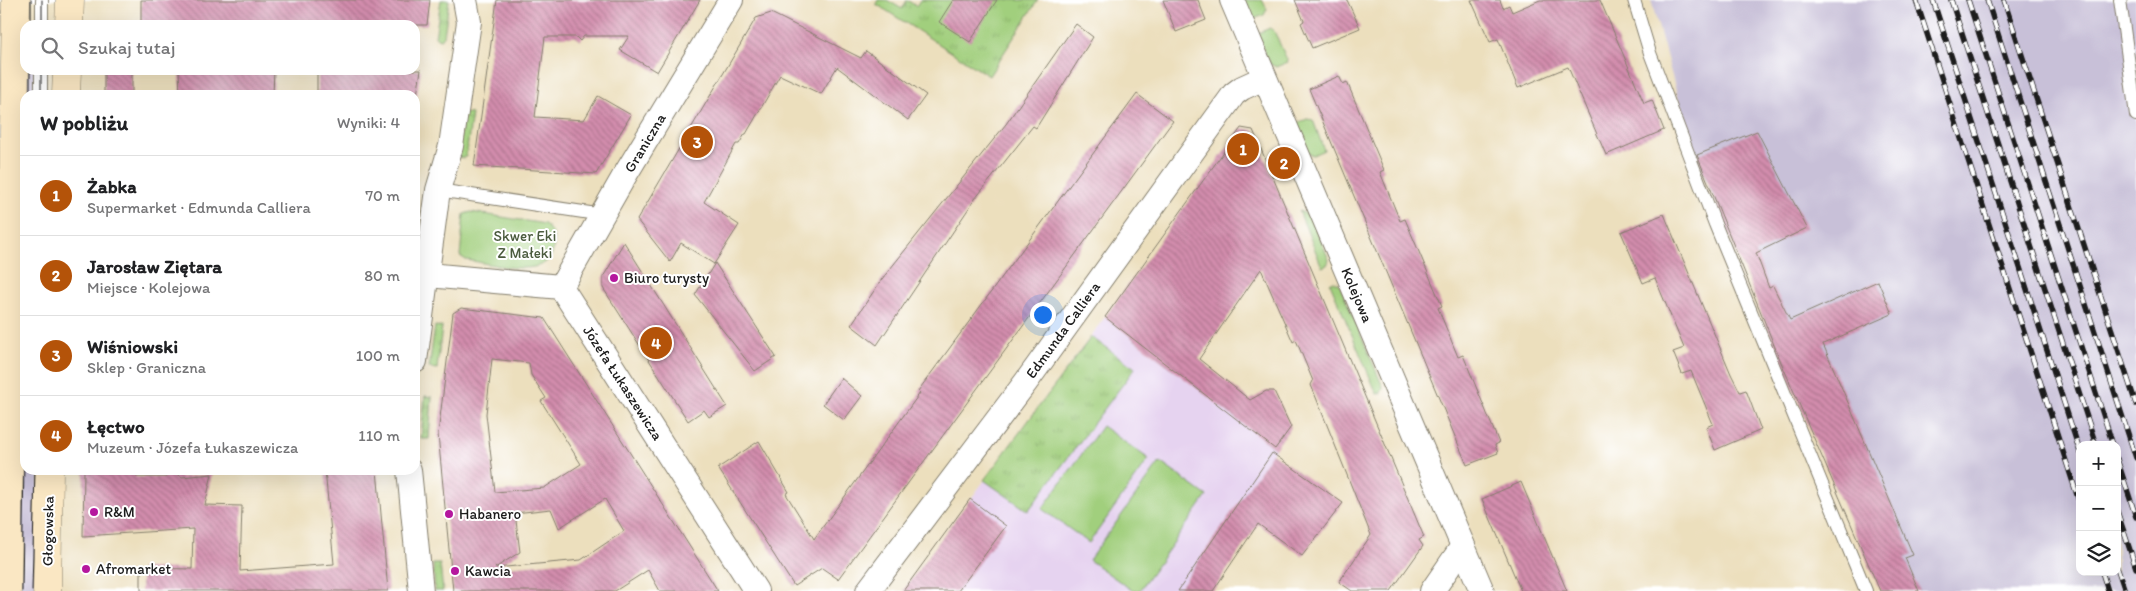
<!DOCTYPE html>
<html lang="pl">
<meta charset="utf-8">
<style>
body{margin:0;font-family:Itim,sans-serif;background:#f2f2f2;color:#202124}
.controls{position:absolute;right:15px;bottom:15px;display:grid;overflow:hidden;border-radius:10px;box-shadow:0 5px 20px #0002}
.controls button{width:45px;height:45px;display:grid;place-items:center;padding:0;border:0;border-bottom:1px solid #e0e0e0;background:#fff;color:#202124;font:25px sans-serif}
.you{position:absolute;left:1042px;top:314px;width:18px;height:18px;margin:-12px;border:4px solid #fff;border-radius:50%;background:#1a73e8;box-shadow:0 0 0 8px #1a73e833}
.badge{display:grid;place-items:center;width:32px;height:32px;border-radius:50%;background:#b45309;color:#fff;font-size:16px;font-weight:700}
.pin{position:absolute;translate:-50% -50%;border:2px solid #fff;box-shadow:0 1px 5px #0006}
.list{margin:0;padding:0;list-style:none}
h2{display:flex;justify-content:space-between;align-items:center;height:65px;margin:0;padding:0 20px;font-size:21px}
h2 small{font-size:16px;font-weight:400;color:#757577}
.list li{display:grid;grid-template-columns:32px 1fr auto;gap:15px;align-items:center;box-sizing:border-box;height:80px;padding:0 20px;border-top:1px solid #e0e0e0}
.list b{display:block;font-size:19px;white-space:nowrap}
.list p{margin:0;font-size:16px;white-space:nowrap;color:#757577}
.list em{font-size:16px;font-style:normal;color:#757577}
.icon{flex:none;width:28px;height:28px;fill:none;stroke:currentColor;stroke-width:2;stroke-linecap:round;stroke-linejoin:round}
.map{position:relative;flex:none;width:2136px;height:591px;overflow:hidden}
.search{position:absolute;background:#fff;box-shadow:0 5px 20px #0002;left:20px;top:20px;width:400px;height:55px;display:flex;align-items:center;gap:12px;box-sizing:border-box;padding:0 18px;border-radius:15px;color:#757577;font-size:19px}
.panel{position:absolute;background:#fff;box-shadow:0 5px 20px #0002;left:20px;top:90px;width:400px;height:385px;border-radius:15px}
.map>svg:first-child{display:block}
</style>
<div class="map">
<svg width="2136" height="591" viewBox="0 0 2136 591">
<defs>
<pattern id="grass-tufts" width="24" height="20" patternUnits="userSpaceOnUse" patternTransform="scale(1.25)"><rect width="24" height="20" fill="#a1cf7d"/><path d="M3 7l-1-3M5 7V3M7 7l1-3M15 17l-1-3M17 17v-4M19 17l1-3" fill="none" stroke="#8ab16b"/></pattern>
<pattern id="building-back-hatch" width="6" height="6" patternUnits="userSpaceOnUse" patternTransform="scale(1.25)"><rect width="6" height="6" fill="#d38dad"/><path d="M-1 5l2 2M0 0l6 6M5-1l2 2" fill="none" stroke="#aa728c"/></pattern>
</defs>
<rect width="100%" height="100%" fill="#fff"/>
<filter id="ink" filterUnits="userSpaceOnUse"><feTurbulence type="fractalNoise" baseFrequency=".02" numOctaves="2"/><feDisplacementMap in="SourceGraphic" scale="10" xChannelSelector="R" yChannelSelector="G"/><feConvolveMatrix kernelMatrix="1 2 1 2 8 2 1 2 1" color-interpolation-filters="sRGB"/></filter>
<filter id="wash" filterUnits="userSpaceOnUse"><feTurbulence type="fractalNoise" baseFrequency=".0096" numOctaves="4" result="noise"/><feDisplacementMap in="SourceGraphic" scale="20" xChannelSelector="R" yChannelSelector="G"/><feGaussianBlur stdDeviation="1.12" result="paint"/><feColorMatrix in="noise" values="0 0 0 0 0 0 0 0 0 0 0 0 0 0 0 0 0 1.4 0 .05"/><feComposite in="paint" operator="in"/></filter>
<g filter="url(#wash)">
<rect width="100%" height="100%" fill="#ecdfbd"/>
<polygon fill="#e6d3f0" points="1105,317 1275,449 1178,591 903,591"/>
<g fill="#c8c0d8" fill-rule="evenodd">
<path d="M1651,0H2136V591H1881L1691,145ZM2080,445H2117V572H2080Z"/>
<polygon points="26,70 46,70 45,95 26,95"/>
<polygon points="25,126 25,470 39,470 37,591 17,591"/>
</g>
<g fill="url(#grass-tufts)" stroke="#5e764c">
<polygon points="441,0 449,0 444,36 440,39 435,37"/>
<polygon points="878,0 887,0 902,9 907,0 916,6 920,0 1038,0 989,76 876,4"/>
<polygon points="463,113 472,114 466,156 464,158 458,157"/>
<polygon points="435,326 442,327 437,369 429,368"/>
<polygon points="1091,337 1135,368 1028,511 984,480"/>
<polygon points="425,396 432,397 429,439 421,439"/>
<polygon points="433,564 440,564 443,591 435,591"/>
</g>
<g fill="#a1cf7d" stroke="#5e764c">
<polygon points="1243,0 1262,0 1267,9 1264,15 1251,20"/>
<polygon points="1270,28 1274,31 1288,62 1276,67 1270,64 1256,34"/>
<polygon points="1307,119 1313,120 1324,150 1313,155 1307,153 1295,124"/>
<polygon points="1299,211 1311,216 1329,260 1327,265 1322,267"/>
<path d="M471,212L545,224L553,234C562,286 496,264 466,260L460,256L464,214Z"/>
<polygon points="1333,281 1339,284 1383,387 1381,393 1377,394 1330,283"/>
<polygon points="1102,426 1149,459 1089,543 1042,509"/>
<polygon points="1160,462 1207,496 1139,591 1133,591 1089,560"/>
</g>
<g id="blocks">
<g fill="url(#building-back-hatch)" fill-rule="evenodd">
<polygon points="141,0 430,0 427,25 141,25"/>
<polygon points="497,0 700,0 657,72 620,50 629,36 584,36 580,41 576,37 545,37 535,117 584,120 598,96 631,115 596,174 474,166"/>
<polygon points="953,0 997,0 970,42 939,22"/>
<polygon points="1163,0 1198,0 1206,20 1176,32"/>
<polygon points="1295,0 1347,0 1360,28 1312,48 1301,23 1304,21"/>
<polygon points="1471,0 1500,0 1503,8 1509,5 1512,12 1540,0 1600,0 1644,103 1652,100 1664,130 1606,155 1568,67 1518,88 1498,39 1490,42"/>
<polygon points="771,13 861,58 866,51 926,95 908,120 837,67 821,94 780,75 746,134 745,134 739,144 736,144 704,202 739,225 714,264 681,243 670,262 637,220 756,18"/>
<polygon points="1076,24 1093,37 1036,128 1033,126 975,199 877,345 851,325 882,279 1006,124"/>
<rect x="104" y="70" width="28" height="25"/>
<polygon points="179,70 274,70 273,95 180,95"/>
<polygon points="317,70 421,70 417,95 317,95"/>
<polygon points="1339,76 1343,84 1347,82 1384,170 1380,172 1400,221 1405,219 1442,306 1438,308 1458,357 1463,355 1499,443 1495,445 1498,453 1467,465 1309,89"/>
<polygon points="1137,94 1173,121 838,579 822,568 794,586 718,468 759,441 789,492 786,494 814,539 920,393 918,391"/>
<polygon points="1241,128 1253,130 1424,537 1419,540 1423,546 1391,591 1352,591 1339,582 1371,535 1311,385 1313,381 1296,340 1293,342 1261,269 1199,359 1250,400 1266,391 1274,391 1291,427 1275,449 1105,317"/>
<polygon points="1757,131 1807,228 1756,253 1769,288 1773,286 1790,320 1878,281 1892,314 1823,344 1913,555 1905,558 1919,591 1880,591 1781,362 1697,155"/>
<polygon points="1664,214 1731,374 1740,392 1746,390 1761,430 1715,450 1706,427 1713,424 1691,371 1682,374 1673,352 1684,348 1655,278 1643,283 1621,232"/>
<polygon points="624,242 727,406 709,417 704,410 688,421 603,288 603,277"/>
<polygon points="715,263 776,357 755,371 695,295"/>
<path d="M461,308L544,318L718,591H660L648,570L615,591H453L438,434L453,313ZM492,359L529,363L531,375L546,398L541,401L581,464L544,488L495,492L486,414ZM605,499L624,531L581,560L495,568L520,552L515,513L551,509L559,528Z"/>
<polygon points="841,378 862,396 844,420 823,404"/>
<polygon points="1272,453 1343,503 1302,556 1258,524 1213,591 1178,591"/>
<polygon points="84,470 136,470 136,477 166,477 173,471 182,477 212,474 205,505 242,506 240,571 334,564 325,470 377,470 388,591 141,591 141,568 192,569 193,529 83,536"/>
<polygon points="1521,482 1567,591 1521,591 1482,499"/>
<polygon points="970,499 1006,526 958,591 903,591"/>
</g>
</g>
</g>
<g filter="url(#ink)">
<use href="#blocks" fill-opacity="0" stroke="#847e6c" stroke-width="1"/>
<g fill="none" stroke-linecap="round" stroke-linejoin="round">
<defs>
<g id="lane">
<polyline points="1634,0 1650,53 1715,224 1866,591"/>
<polyline points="2120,0 2136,115"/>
<polyline points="42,25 42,0"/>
<polyline points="41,95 41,70"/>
<polyline points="438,190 603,215"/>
</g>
<g id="street">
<polyline points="1232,0 1482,591"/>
<polyline points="428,275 561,287"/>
<polyline points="561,287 756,591"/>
<polyline points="561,287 625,175 731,0"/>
<polyline points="415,361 438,190 451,146 469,22 465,0"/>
<polyline points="409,470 421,591"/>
<polyline points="868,591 1026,382 1234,94 1242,88 1264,78"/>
<polyline points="1432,591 1463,546"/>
</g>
<g id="secondary">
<polyline points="69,25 70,0"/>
<polyline points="66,95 67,70"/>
<polyline points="7,591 16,0"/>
<polyline points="47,591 49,470"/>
</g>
</defs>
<use href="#lane" stroke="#847e6c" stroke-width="14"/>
<use href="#street" stroke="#847e6c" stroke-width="26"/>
<use href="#secondary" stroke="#847e6c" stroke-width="29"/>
<use href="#lane" stroke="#fff" stroke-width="12"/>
<use href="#street" stroke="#fff" stroke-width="24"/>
<use href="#secondary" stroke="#fae7c3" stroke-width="28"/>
<g stroke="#1c1c1c" stroke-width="1">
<polyline points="31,25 31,0"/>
<polyline points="42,25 42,0"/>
<polyline points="30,95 30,70"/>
<polyline points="41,95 41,70"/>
<polyline points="22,591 25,397"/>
<polyline points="32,591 35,470"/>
</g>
<defs>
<g id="rail">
<polyline points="1916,0 2080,504"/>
<polyline points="1933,0 2080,452"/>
<polyline points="1951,0 2096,445"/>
<polyline points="1968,0 2113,445"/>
<polyline points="1987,0 2136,458"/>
<polyline points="2004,0 2136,404"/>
<polyline points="2117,459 2136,517"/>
<polyline points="2117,511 2136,568"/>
<polyline points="2117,567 2125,591"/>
<polyline points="2102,572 2108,591"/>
</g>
</defs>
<use href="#rail" stroke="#1c1c1c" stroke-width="5.5"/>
<use href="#rail" stroke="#fff" stroke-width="4" stroke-dasharray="11" stroke-linecap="butt"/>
</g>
</g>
<g fill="#b5179e" stroke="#fff" stroke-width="2">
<circle cx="614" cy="278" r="5"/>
<circle cx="94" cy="512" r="5"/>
<circle cx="449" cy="514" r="5"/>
<circle cx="86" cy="569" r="5"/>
<circle cx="455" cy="571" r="5"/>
</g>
<g text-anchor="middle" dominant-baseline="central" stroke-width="4" stroke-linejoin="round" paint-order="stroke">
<g font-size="15" fill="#1c1c1c" stroke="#fff">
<text transform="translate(645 143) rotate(-59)">Graniczna</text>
<text transform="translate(1357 295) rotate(67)">Kolejowa</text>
<text transform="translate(1063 330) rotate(-54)">Edmunda Calliera</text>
<text transform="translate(623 383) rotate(57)">Józefa Łukaszewicza</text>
<text transform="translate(48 531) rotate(-89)">Głogowska</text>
</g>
<g font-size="15" fill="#4b5b3e" stroke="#fff">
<text x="525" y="236">Skwer Eki<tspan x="525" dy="17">Z Małeki</tspan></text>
</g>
<g font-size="15" fill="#1c1c1c" stroke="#fff" text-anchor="start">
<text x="624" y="278">Biuro turysty</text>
<text x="104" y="512">R&amp;M</text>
<text x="459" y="514">Habanero</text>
<text x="96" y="569">Afromarket</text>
<text x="465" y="571">Kawcia</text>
</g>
</g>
</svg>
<div class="controls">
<button>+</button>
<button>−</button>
<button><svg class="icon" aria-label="layers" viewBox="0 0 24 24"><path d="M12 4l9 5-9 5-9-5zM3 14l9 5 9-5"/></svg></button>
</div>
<div class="you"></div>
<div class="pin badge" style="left:1243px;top:149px">1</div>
<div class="pin badge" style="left:1284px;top:163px">2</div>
<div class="pin badge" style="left:697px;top:142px">3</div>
<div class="pin badge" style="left:656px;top:343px">4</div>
<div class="search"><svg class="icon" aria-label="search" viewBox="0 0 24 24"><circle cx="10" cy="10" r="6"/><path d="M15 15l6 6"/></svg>Szukaj tutaj</div>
<section class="panel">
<h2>W pobliżu<small>Wyniki: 4</small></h2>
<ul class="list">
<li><span class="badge">1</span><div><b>Żabka</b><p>Supermarket · Edmunda Calliera</p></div><em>70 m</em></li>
<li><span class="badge">2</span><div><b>Jarosław Ziętara</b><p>Miejsce · Kolejowa</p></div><em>80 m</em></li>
<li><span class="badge">3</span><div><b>Wiśniowski</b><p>Sklep · Graniczna</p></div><em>100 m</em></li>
<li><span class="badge">4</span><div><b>Łęctwo</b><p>Muzeum · Józefa Łukaszewicza</p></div><em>110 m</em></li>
</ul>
</section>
</div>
